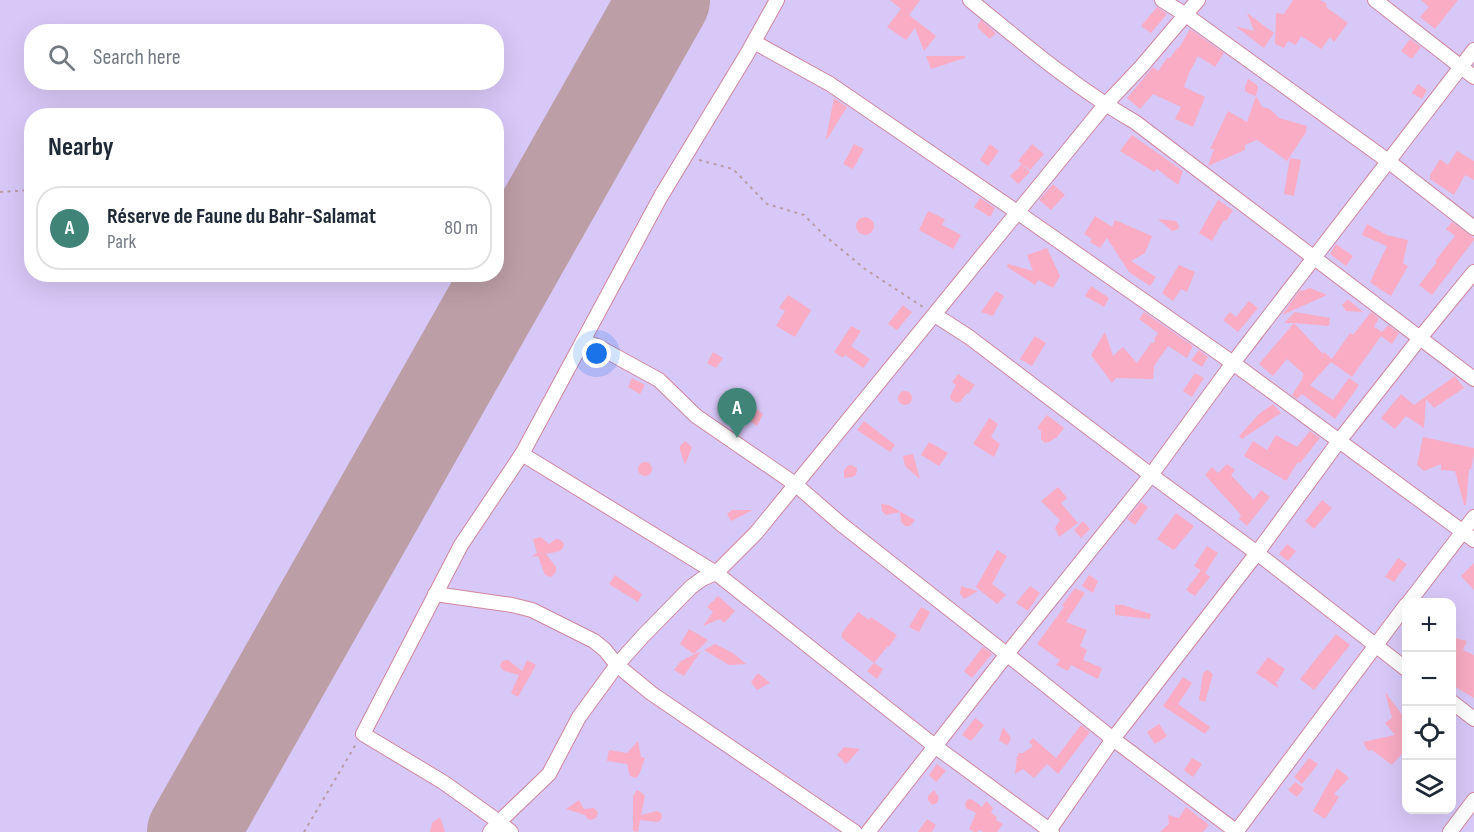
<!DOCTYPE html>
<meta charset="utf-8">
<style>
body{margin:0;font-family:"Sofia Sans Condensed",sans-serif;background:#f6f6f7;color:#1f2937}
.controls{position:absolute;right:18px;bottom:18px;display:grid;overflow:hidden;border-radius:12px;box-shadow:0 6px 24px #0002}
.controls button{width:54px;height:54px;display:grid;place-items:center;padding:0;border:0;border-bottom:2px solid #e0e1e3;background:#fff;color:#1f2937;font:30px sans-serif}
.you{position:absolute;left:597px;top:354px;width:21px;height:21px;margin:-15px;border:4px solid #fff;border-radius:50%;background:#1a73e8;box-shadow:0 0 0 9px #1a73e833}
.badge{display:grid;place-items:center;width:39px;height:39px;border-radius:50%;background:#408478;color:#fff;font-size:20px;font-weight:700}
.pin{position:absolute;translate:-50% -50px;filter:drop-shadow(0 2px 3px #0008)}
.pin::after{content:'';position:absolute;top:32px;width:21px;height:18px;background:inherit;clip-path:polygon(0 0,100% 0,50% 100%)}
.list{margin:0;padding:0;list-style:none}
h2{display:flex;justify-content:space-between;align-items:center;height:78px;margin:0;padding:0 24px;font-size:26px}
h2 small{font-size:20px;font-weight:400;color:#747a83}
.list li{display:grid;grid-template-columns:39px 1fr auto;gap:18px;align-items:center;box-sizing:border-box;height:84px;margin:0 12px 12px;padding:0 12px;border:2px solid #e0e1e3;border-radius:24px}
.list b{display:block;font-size:22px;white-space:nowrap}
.list p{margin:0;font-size:20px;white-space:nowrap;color:#747a83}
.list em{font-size:20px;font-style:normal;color:#747a83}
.icon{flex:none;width:33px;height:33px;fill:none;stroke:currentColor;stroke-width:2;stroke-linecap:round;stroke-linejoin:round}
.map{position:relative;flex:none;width:1474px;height:832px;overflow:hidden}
.search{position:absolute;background:#fff;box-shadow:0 6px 24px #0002;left:24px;top:24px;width:480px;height:66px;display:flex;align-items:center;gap:15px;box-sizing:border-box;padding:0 21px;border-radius:24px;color:#747a83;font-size:22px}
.panel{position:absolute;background:#fff;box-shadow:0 6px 24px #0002;left:24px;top:108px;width:480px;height:174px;border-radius:24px}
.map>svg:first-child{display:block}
</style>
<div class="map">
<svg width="1474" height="832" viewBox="0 0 1474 832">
<rect width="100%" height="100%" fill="#f8d8e1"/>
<path fill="#d8c8f8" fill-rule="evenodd" d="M0,0H1474V832H0ZM32,32H496V82H32ZM32,116H496V274H32ZM1406,602H1452V810H1406Z"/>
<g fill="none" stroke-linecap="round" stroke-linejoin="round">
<polyline stroke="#bc9ea6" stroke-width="92" points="193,832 664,0"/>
</g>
<g fill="#f9acc3">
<polygon points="890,0 920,0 909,15 936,36 924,51 915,28 906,40 887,27 901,9"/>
<polygon points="1293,0 1320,0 1327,4 1326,7 1348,23 1334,42 1330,37 1321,49 1301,36 1296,45 1288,41 1284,48 1275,44 1276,13 1284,14"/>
<polygon points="1421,0 1458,0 1435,29 1420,17 1429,7"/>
<polygon points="1157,7 1167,14 1151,33 1141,26"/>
<polygon points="1247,13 1274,33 1264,48 1235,26 1254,31"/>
<polygon points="981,20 996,33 990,39 978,28 978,24"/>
<polygon points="1190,29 1224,53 1215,67 1198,56 1189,73 1184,87 1205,97 1193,127 1175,119 1181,107 1153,94 1140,109 1127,98 1153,67 1158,71 1168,57 1170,58 1178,47 1179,48"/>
<polygon points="1410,39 1421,47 1412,59 1401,51"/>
<polygon points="926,56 965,56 965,58 931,69"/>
<polygon points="1248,79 1256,84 1258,87 1256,96 1248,93 1245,91 1245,87"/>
<polygon points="1418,84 1427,90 1422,99 1412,93"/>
<polygon points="1256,96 1262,107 1270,109 1279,118 1307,126 1305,135 1304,135 1287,161 1257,140 1245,145 1245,150 1208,166 1214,149 1210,149 1228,111 1247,122"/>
<polygon points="834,98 847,107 827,139 826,138"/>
<polygon points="1132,135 1183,171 1178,185 1157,169 1154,172 1120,151"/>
<polygon points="854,144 864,149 853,169 843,164"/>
<polygon points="990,144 999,151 988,166 980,160"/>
<polygon points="1032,144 1044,154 1030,170 1018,161"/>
<polygon points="1457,151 1474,161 1474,180 1465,175 1454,195 1430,179 1430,175 1440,159 1448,165"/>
<polygon points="1290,158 1301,160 1294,196 1284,194"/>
<polygon points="1022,164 1030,172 1018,184 1010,176"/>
<polygon points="1053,184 1065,195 1051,210 1039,200"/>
<polygon points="980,198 995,208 990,217 974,207"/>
<polygon points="1218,200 1233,210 1226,221 1224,220 1212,241 1199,233"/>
<polygon points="928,211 945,219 942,225 961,235 953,249 919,230"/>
<polygon points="1095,216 1112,227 1115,220 1152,236 1145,253 1131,261 1156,277 1150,286 1129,272 1107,238 1100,248 1090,242 1092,239 1084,234"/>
<circle cx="865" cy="226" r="9"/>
<polygon points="1158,219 1176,221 1179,226 1178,229 1172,231"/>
<polygon points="1452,222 1474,238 1474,240 1432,295 1419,285 1437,262 1435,261 1455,236 1446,229"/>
<polygon points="1367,224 1387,235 1408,240 1403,263 1408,266 1391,296 1378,288 1370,282 1387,246 1362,235"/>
<polygon points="1336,244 1353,256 1346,266 1330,254"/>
<polygon points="1047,248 1060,276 1053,288 1038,280 1035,285 1007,267 1008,264 1033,271 1027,255"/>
<polygon points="1179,265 1195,272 1187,292 1181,289 1173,301 1162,293"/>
<polygon points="1091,286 1109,298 1104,307 1085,296"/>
<polygon points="1310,288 1327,295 1282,315 1300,290 1301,291"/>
<polygon points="996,291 1004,296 993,316 981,312"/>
<polygon points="788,295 811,310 795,337 776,326 785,311 779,308"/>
<polygon points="1347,300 1350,301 1363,312 1346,311 1342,305"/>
<polygon points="1249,301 1258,308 1238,332 1223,320 1230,312 1236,317"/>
<polygon points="903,305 912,312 897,330 888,324"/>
<polygon points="1144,312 1193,346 1187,358 1168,346 1154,366 1153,379 1116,378 1112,383 1091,355 1105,332 1113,356 1123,347 1137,363 1151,343 1154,343 1155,340 1154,339 1158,333 1139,319"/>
<polygon points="1295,312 1330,318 1329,326 1294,323 1323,354 1324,352 1332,359 1350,333 1353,335 1371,312 1379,318 1374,327 1382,332 1388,325 1399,333 1392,344 1381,336 1352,377 1331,362 1310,385 1333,400 1349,378 1359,385 1335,419 1302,394 1297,399 1292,395 1303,378 1302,376 1304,374 1287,359 1273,376 1259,364 1294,323 1284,323"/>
<polygon points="851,326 861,331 851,346 870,359 863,368 845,355 843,358 834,352"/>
<polygon points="1035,336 1046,343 1032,366 1020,359"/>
<polygon points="1199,350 1208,357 1202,367 1191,360"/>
<polygon points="713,352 723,358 716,368 707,363"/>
<polygon points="1195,373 1204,378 1192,397 1183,391"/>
<polygon points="958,374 975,385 968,394 967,393 960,402 956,403 951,400 950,396 956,385 952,382"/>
<polygon points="1455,376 1464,388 1434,408 1426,399 1424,428 1406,416 1395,429 1381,418 1401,394 1414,405"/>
<polygon points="632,378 645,385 640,394 628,387"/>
<circle cx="905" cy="398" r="7"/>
<polygon points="736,394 763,414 757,426 728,405"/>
<polygon points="1273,404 1281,413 1242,439 1239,436 1260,413"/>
<polygon points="1047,415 1064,428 1057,437 1049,442 1045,443 1041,439 1041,431 1037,428"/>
<polygon points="989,418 998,424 991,437 1000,444 994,457 973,444"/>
<polygon points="864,421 895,445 890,452 857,430"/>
<polygon points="1310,431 1320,438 1300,463 1298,462 1286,481 1244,456 1253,441 1267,450 1276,435 1297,447"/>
<polygon points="1423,437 1474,448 1474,455 1471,469 1469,469 1466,505 1464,505 1455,471 1441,470 1441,464 1424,471 1417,465"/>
<polygon points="685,441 692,447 685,465 680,450 680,446"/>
<polygon points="929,442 948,453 939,466 921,455"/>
<polygon points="913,454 920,479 905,466 903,456"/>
<circle cx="645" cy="469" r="7"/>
<polygon points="1227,464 1235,470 1231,475 1254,500 1261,490 1270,497 1247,526 1239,519 1241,515 1205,475 1212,467 1218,473"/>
<polygon points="849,465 851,465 857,468 856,475 852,477 844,478 844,470"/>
<polygon points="1058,487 1067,498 1061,503 1078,523 1059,537 1055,528 1060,520 1041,501"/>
<polygon points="1322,500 1332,508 1314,529 1305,521"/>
<polygon points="1141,502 1148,507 1135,525 1127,519"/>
<polygon points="881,504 889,505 915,520 910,526 905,526 901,522 900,512 886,515 882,511"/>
<polygon points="732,510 753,510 731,521 727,514"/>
<polygon points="1176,513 1194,526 1174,550 1157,539"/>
<polygon points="1083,521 1090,529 1081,538 1074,530"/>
<polygon points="541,537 549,544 556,539 561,540 564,544 563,548 560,551 546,554 556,567 556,572 551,577 545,575 538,556 531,557 537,553 533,539"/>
<polygon points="1287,544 1296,551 1288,561 1279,554"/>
<polygon points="1207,546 1218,553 1205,573 1194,566"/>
<polygon points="997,550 1007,556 992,584 1006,595 997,604 976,587"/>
<polygon points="1398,558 1407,564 1394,582 1385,577"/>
<polygon points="1474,563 1474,590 1461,576"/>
<polygon points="1201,570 1210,577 1195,596 1186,590"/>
<polygon points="615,575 642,594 638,602 609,584"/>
<polygon points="1089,575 1098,581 1093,593 1082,586"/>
<polygon points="961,586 978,591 964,599 960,594"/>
<polygon points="1030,586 1040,593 1028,611 1016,603"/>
<polygon points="1075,588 1085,593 1066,622 1087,630 1080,646 1087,650 1083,660 1102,668 1098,679 1071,665 1068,671 1056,665 1060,660 1037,644 1064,607 1062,605"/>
<polygon points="718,596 735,611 724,623 720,619 703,626 713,612 707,607"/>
<polygon points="1115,605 1123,605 1151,614 1150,619 1115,615"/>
<polygon points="921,607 930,612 919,632 909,627"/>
<polygon points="858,612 869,620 871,617 897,635 889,647 888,646 874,663 883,669 877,679 867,671 874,663 842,638 842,633"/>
<polygon points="689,629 708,640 694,654 680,644"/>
<polygon points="1336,634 1350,645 1314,690 1300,679"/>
<polygon points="1452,637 1467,641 1463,650 1474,655 1474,698 1452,685"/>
<polygon points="715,644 733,653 746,664 729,665 704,650"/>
<polygon points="983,647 992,654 972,678 964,671"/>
<polygon points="701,651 684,676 674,670 681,661"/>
<polygon points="1268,657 1285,669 1278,681 1276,681 1278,688 1256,673"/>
<polygon points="508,660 522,671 527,660 536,665 518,697 511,693 519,675 504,671 500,666 502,661"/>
<polygon points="1207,670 1213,674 1205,702 1199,700 1203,673"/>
<polygon points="758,673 770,683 757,690 751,682"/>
<polygon points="1183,677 1192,683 1178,704 1210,727 1205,734 1163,706"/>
<polygon points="1385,692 1403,716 1407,717 1407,748 1392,765 1372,750 1368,751 1363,742 1395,735 1385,723 1392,718"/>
<polygon points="975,718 984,725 971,741 962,735"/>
<polygon points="1159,724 1167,736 1155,744 1147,732"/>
<polygon points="1081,725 1090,732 1058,774 1047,764 1034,778 1023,769 1015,774 1017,757 1019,753 1023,753 1033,746 1029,742 1033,738 1056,758"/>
<polygon points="1003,727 1011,738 1008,745 1003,743 999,740"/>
<polygon points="638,741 641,757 645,758 639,775 636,778 630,776 627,764 607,761 609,750 627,753"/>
<polygon points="844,747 860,749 846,764 837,755"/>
<polygon points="1192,758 1202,764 1193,777 1184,770"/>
<polygon points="1309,758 1318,764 1302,784 1294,777"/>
<polygon points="937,764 946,771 936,782 929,775"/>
<polygon points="1337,768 1349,778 1334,794 1339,797 1325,819 1313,811"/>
<polygon points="1295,782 1304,788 1297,797 1288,790"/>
<polygon points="637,790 642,793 645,796 641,815 657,811 661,813 662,817 660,821 657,822 640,820 638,832 633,831 633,819 631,819 633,818 633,796"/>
<polygon points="934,790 939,798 937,803 932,805 928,800 928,796"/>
<polygon points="968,799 973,800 982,807 986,801 993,808 991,813 997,817 996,820 1003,824 997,832 984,832 979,830 977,832 974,832 969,829 976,813 966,808 965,803"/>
<polygon points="579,800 584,809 594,808 596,810 598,813 596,818 590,820 587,818 585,815 566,809"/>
<polygon points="1186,807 1209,825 1203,832 1160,832 1169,824 1168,815 1179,818"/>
<polygon points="440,817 445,832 430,832 432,823"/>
<polygon points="927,819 936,825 932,832 918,832"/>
</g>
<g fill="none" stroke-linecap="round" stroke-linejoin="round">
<defs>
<g id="street">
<path d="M970,0C1023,43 1075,88 1135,122L1474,379"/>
<polyline points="1162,0 1186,15 1388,161 1474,228"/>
<polyline points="1375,0 1474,77"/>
<polyline points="754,42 830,84 1017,212 1233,363 1474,540"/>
<polyline points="935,315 969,337 1151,475 1257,553 1406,669"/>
<polyline points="583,341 597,346 659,380 696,416 795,484 841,524 1028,671 1113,739 1237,832"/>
<polyline points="522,454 716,573 936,747 1052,832"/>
<polyline points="435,594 512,605 532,610 594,641 605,650 617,665 579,717 549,774 499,822 511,832"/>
<polyline points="1409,602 1474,517"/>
<polyline points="1452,702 1474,719"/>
<polyline points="490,832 499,822 443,782 363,734 461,545 522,454 661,196 747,54 777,0"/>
<polyline points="855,832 651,693 617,665 643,636 691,587 702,579 716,573 756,533 1105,105 1141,67 1198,0"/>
<polyline points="868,832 1015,644 1151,475 1233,363 1474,50"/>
<polyline points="1048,832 1113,739 1257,553 1339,441 1420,338 1474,272"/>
<polyline points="1236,832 1406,605"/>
<polyline points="1450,832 1474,800"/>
</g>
</defs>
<use href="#street" stroke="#cf869c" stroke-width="16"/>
<g stroke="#bb9ca5" stroke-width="2" stroke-dasharray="3 4.5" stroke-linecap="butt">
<polyline points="699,160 733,169 767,204 804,215 824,235 865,269 923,307"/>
<polyline points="0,192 32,190"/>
<polyline points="304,832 356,744"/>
</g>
<use href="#street" stroke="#fff" stroke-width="14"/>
</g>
</svg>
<div class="controls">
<button>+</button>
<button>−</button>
<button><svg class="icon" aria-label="locate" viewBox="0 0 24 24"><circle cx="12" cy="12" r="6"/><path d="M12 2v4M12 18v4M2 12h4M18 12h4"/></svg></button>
<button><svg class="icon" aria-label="layers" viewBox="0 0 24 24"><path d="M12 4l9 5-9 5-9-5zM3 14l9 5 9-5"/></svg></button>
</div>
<div class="you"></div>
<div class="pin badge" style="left:737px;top:438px">A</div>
<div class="search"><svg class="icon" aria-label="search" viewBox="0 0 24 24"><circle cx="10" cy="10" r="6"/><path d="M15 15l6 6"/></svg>Search here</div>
<section class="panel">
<h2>Nearby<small></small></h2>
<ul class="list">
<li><span class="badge">A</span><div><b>Réserve de Faune du Bahr-Salamat</b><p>Park</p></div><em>80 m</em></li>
</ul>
</section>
</div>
